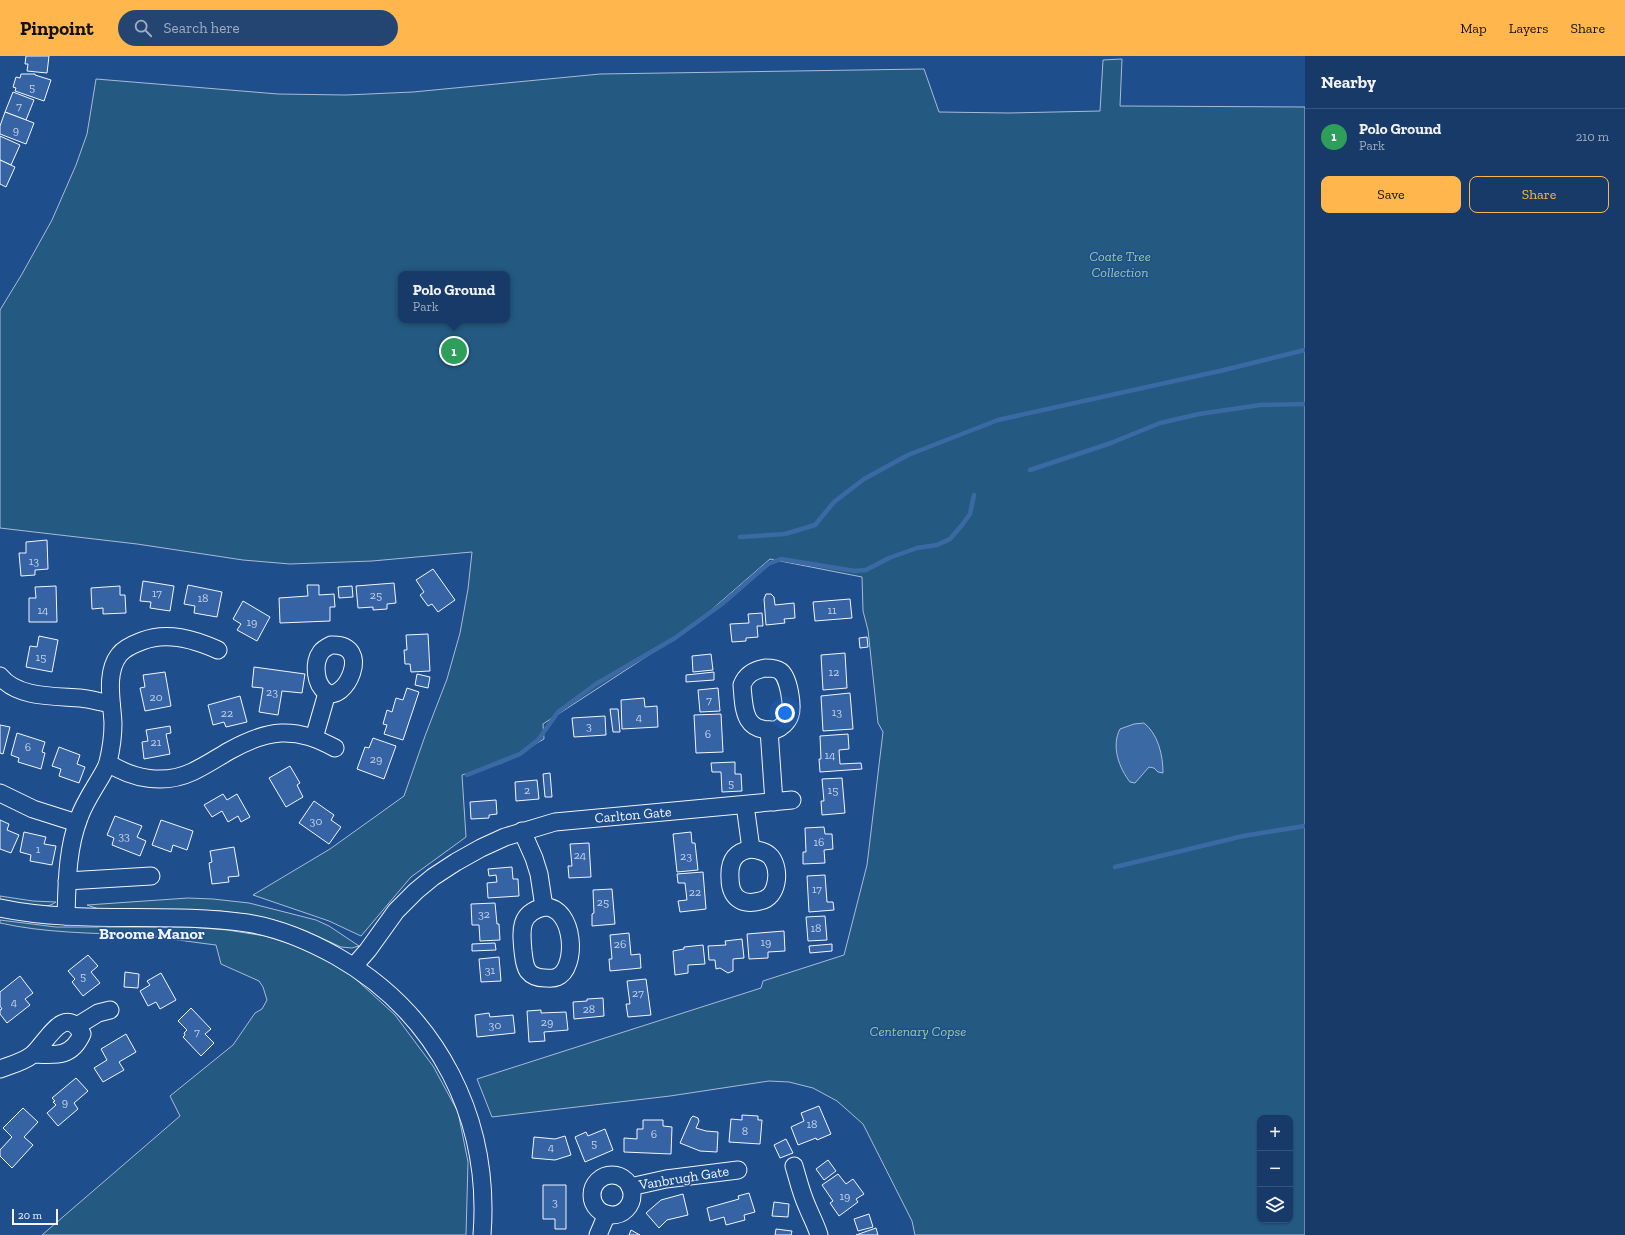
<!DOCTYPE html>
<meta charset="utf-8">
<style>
body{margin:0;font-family:"Zilla Slab",serif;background:#244571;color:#f1f3f6}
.controls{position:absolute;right:12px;bottom:12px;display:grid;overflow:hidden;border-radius:8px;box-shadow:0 1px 3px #0004}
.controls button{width:36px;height:36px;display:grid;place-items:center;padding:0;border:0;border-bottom:1px solid #36547d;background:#173a69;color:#f1f3f6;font:20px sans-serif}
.scale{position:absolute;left:12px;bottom:10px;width:46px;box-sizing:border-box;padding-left:4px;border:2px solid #f2f6ff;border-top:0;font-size:11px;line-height:14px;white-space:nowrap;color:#f2f6ff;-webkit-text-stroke:3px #1f4e8c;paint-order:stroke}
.you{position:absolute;left:785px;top:657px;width:14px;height:14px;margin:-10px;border:3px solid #fff;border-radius:50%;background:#1a73e8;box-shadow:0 0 0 6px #1a73e833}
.badge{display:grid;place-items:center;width:26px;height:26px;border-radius:50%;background:#ffb74d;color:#fff;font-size:13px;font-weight:700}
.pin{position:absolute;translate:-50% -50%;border:2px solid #fff;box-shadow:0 1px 4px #0006}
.popup{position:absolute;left:398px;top:215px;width:112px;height:52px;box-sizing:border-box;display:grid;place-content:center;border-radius:8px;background:#173a69;filter:drop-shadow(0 1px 3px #0005);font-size:13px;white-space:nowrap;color:#9eadc0}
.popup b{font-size:15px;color:#f1f3f6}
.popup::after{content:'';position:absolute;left:50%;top:100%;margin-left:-8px;border:8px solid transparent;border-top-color:#173a69}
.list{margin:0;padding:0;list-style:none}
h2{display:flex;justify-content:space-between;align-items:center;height:52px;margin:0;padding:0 16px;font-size:17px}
h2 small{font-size:13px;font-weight:400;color:#9eadc0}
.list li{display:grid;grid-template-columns:26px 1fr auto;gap:12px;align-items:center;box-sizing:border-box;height:56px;padding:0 16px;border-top:1px solid #36547d}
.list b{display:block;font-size:15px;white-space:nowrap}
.list p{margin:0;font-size:13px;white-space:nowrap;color:#9eadc0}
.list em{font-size:13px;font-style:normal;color:#9eadc0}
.actions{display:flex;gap:8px;padding:12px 16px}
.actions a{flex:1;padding:9px 0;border:1px solid #ffb74d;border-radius:8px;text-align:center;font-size:14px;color:#ffb74d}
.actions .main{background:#ffb74d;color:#111}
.icon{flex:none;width:22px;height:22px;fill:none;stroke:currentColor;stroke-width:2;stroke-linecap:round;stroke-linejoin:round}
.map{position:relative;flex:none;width:1305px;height:1179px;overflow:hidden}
header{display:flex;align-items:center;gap:24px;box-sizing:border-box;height:56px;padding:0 20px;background:#ffb74d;color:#111}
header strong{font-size:19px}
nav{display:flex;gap:22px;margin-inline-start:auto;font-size:14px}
.search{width:280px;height:36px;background:#244571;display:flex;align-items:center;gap:10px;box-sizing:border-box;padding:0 14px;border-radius:22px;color:#9eadc0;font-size:15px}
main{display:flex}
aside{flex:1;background:#173a69}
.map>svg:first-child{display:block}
</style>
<header>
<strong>Pinpoint</strong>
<div class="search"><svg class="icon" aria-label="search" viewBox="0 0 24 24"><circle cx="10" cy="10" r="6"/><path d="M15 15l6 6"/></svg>Search here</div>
<nav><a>Map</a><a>Layers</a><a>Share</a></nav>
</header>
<main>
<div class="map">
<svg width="1305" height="1179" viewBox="0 0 1305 1179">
<rect width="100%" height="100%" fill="#1f4e8c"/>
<g fill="#245a82" stroke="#a8bbd7" fill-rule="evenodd">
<path d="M1122,3L1120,50L1305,51V1179H915L912,1165L863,1068L837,1045L813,1032L789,1026L769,1025L670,1040L492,1061L477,1023L761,932L763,925L844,899L867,809L883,676L878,667L868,574L863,555L862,521L770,503L702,562L655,595L543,668L544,683L502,707L462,719L466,781L411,821L361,880L329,865L253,839L330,793L404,740L425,680L447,623L460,577L468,533L472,496L372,505L290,508L243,504L137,488L0,472V254L22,218L52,164L76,109L87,78L96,23L278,38L346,39L413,36L600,18L924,13L939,56L1009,57L1100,55L1103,4ZM401,218H507V264H401ZM1260,1062H1290V1164H1260Z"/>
<path d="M0,840L33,845L56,846C41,857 17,847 0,844Z"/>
<polygon points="188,842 213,843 249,847 316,864 329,870 359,890 352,892 341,891 306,875 281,866 252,859 220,855 99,853 87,849"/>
<path d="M0,864L56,871H189L227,874L265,880L294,889L323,901L348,916L395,959L433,1010L458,1056L468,1106L466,1179H42L180,1060L170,1040L233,989L255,957L262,953L267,944L263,931L259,925L221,908L216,889C189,886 163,881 137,879C91,877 45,877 0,867Z"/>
</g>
<path fill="#3b69a3" stroke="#a8bbd7" d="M1144,667C1158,678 1163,699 1163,717L1158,716L1154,712L1149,711L1135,727L1130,726C1119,712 1111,690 1120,673L1134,668Z"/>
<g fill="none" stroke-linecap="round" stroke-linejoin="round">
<g stroke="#3b69a3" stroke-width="4.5">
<polyline points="1030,414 1111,387 1160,367 1199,358 1260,349 1305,348"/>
<polyline points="740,481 785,478 815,469 834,446 864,423 908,399 998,364 1224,314 1305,294"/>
<polyline points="467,719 520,698 538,684 558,656 596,628 675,582 722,548 768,508 781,503 855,515 866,514 889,502 917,492 937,489 950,483 962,469 970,458 974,439"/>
<polyline points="1115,811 1243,780 1305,770"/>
</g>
</g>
<g fill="#3563a3" stroke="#f2f6ff">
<polygon points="26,0 49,0 47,17 27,15 28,8 25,8"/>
<polygon points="21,18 35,18 35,19 51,24 44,45 15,35 16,32 13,31 16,21 20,22"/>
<polygon points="13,36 34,44 26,64 5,56"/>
<polygon points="5,56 34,67 26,88 0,78 0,70"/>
<polygon points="0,80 20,89 11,109 0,104"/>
<polygon points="0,104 15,111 6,131 0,128"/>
<polygon points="47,484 48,513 35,514 35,519 21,520 19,497 26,497 26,486"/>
<polygon points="433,513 455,544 438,556 432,548 428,550 420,539 424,536 416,524"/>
<polygon points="143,525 174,530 170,555 150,552 151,546 140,545"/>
<polygon points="394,527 396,547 387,548 387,553 373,554 373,551 358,552 356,530"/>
<polygon points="188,529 222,536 217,561 194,557 195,550 184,548"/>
<polygon points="307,529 319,529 319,539 334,538 335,551 330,551 330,565 280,567 279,542 308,540"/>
<polygon points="56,530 57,566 29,566 29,542 36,542 35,531"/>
<polygon points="120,530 120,539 125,539 126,557 103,558 103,552 92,553 91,532"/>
<polygon points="352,530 353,541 339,542 338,531"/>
<polygon points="766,538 771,538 774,541 775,549 794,547 795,562 784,563 785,567 766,569 764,543"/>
<polygon points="850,543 852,562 815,565 813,546"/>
<polygon points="243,545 270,561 257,585 237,574 241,568 233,563"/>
<polygon points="762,557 763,570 757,570 758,581 746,582 746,585 732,586 730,568 749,567 748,558"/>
<polygon points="428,578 430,615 411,616 410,608 405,608 404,594 407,594 406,579"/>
<polygon points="39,580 58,584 52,616 26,611 30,590 37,591"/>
<polygon points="867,581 868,591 860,592 859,582"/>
<polygon points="845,597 847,632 823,634 821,599"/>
<polygon points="711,598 713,614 693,616 692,600"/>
<polygon points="254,611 305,618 302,637 282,635 278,659 259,656 263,632 252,631"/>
<polygon points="165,616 171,650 145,655 140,632 145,631 143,619"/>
<polygon points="714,616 714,624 686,626 686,619"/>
<polygon points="417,618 430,621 428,632 415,629"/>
<polygon points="407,632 419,636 403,684 384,678 387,669 383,668 387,654 392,656 396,642 403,644"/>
<polygon points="718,632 720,655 700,656 698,634"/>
<polygon points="850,637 853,673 823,675 821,640"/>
<polygon points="240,640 247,666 226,671 224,666 213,669 208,649"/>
<polygon points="644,642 645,651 657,650 658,671 622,673 621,644"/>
<polygon points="610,653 618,653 620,676 613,676"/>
<polygon points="721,658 723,696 696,697 694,659"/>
<polygon points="605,660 606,679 574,681 572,662"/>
<polygon points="0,669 10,671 3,698 0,697"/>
<polygon points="170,670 171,677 166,678 170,698 144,703 142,686 148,685 146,674"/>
<polygon points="17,677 45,686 42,696 45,697 41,713 18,706 19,702 11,699"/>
<polygon points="848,678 849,693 839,694 840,708 861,707 862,713 820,716 819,703 821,703 820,680"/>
<polygon points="373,682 396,690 384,723 357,713 365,691 369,692"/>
<polygon points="59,691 80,699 77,708 85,711 79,727 59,720 61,713 52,710"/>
<polygon points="735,706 735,718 741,718 742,735 722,736 721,716 712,716 711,707"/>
<polygon points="290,710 300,727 297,729 303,741 286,751 269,722"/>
<polygon points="550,717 552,741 545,741 543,718"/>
<polygon points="842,722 845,757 822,759 821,745 824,745 822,723"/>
<polygon points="537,724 539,743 516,745 515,726"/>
<polygon points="223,738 227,744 237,738 250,761 241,766 238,760 228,766 222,755 212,761 204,749"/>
<polygon points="496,744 497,758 489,759 489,762 471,763 470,746"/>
<polygon points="314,745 334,759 331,764 341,771 329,788 299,767"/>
<polygon points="115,760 142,770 137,781 146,785 140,800 112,789 114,782 107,779"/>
<polygon points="0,764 9,768 7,774 19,779 11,797 0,793"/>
<polygon points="161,764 193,775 187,794 173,789 171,796 152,789"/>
<polygon points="824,771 825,778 832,778 833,793 824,794 825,807 803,808 803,796 806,796 805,772"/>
<polygon points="24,776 46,781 44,788 56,790 52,809 30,805 31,799 20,796"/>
<polygon points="691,776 692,787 695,787 698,814 677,816 673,778"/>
<polygon points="589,787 591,821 569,822 568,810 572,810 570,788"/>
<polygon points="234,791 239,820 228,821 229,826 212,828 209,807 212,806 210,795"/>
<polygon points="512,811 513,823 518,823 519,840 488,842 487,827 497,826 496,819 489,820 488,813"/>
<polygon points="703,816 706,853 680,856 678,845 687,844 685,827 678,827 677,818"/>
<polygon points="825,819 827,846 833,846 834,854 809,856 807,820"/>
<polygon points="612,833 615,868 592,870 592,858 594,857 593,834"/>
<polygon points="495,847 497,868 499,868 500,884 480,885 479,869 472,869 471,848"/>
<polygon points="825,860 827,884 808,885 806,861"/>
<polygon points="784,875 785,895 768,896 768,902 749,903 747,878"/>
<polygon points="629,877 631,899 640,898 641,912 610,915 609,903 612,903 610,879"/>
<polygon points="742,883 744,902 733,903 733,915 728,917 720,912 716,913 715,904 709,904 708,890 726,889 725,885"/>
<polygon points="495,887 496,894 472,895 472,888"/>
<polygon points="832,888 832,895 810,897 809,890"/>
<polygon points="703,889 705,908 688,909 688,917 675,919 673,895 684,893 684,891"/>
<polygon points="88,899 98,910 91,916 100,927 83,940 72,926 75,923 68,915"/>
<polygon points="499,901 501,925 481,926 479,903"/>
<polygon points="125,916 139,918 138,932 124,931"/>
<polygon points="161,917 176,944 160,953 156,946 148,950 140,935 150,929 147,925"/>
<polygon points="20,920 33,937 25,943 30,949 7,967 0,958 0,954 2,953 0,950 0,936"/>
<polygon points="646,923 651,959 628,961 626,948 630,948 627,925"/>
<polygon points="603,942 604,960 574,963 573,946 587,945 587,943"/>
<polygon points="191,952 211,973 205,978 214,987 201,1000 183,981 185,979 184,977 187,974 178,965"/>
<polygon points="541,954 541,957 566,956 568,974 544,976 545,985 529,986 527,955"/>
<polygon points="489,957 490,961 513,959 515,977 477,981 475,959"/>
<polygon points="126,978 136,996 119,1006 124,1014 103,1026 94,1012 107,1004 101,993"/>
<polygon points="76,1022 88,1035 74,1047 78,1053 58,1070 47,1057 56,1049 53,1046 55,1045 52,1042"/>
<polygon points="819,1050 831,1078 817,1084 816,1082 798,1089 791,1071 804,1065 801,1057"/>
<polygon points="23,1052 38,1066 24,1081 33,1089 12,1112 0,1100 0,1094 12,1081 3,1072"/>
<polygon points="742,1059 758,1060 758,1064 762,1064 760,1088 729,1086 731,1063 742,1064"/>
<polygon points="693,1060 698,1062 699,1065 696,1072 706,1075 718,1076 717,1096 700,1095 680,1087 691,1062"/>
<polygon points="643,1064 663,1064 663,1070 672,1071 671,1098 624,1096 624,1082 637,1083 637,1073 643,1073"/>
<polygon points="605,1073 613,1094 585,1106 575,1081 586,1076 588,1080"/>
<polygon points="565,1080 571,1099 555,1104 532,1102 534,1081 555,1083"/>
<polygon points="786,1083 793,1097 780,1102 774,1089"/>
<polygon points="828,1104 836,1115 824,1124 816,1113"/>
<polygon points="838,1118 846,1128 853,1123 864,1138 856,1143 858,1146 839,1160 830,1147 833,1145 822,1129"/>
<polygon points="543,1129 566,1129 566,1173 555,1173 555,1163 543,1163"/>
<polygon points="749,1137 755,1156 744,1159 745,1164 726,1169 724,1161 710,1165 707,1152 739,1143 738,1140"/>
<polygon points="683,1138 688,1159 667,1164 659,1172 646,1157 661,1144"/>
<polygon points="774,1146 789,1148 788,1161 772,1160"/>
<polygon points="869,1158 873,1171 858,1175 854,1163"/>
<polygon points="876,1172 878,1179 856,1179"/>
<polygon points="776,1173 792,1175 791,1179 775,1179"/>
<polygon points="631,1174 640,1179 629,1179"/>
</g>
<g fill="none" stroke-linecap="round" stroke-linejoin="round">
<defs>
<g id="minor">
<path d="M331,589C375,587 344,649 326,636C315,628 313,607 321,596C323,593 327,591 331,589Z"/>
<path d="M765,612C770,612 776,612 780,615C789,621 793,650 790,659C788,666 781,672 775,674C743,676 744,653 742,629C746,618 754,614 765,612Z"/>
<path d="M0,620C17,642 55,640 80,642C90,643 100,646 111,648"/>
<polyline points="769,674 774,746"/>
<polyline points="314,682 327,637"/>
<path d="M108,707C133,723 164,729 192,716C205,710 217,702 229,695C245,686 262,678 281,677C301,676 318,683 335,692"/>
<polyline points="0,737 33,753 77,767"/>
<polyline points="745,749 751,793"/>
<polyline points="522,775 534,802 539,818 544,851"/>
<path d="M751,793C758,794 766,795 771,801C781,814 778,842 760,845C741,850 730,841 730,822C729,806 734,796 751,793Z"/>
<polyline points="67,825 151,820"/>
<path d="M544,851C575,850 578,913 557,921C553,923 548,922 545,922C538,922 532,920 528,915C524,909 524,902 523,895C521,874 519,857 544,851Z"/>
<path d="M0,852C81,869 165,855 247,867C279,872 309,885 336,900C438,958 491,1063 482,1179"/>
<path d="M66,860C67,828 67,793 79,762C84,747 94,733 102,719C104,715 107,711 108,706C111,694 113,679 113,667C112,646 105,617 119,599C124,592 134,588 142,585C167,575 194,583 218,594"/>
<polyline points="354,910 368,894 396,855 416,835 433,821 456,806 481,792 505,781 555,766 792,744"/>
<polyline points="77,970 98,957 110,954"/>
<path d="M0,1013C11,1009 23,1006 32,999C46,988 64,946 82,978C71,1002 56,999 33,998"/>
<path d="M794,1110C798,1123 801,1137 807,1150C811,1160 816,1169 819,1179"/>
<circle cx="612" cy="1139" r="20"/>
<polyline points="630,1131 666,1123 738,1114"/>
<polyline points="598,1179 607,1158"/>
</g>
</defs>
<use href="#minor" stroke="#f2f6ff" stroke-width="19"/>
<use href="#minor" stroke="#1f4e8c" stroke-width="17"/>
</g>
<g text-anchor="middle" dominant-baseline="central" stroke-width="3" stroke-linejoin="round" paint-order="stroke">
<g font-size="12" fill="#c3d1e8">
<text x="32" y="31">5</text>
<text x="19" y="50">7</text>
<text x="16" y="74">9</text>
<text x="34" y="505">13</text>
<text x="157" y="537">17</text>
<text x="376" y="539">25</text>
<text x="203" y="542">18</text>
<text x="43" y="554">14</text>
<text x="832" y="554">11</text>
<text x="252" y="566">19</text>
<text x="41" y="601">15</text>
<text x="834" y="616">12</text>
<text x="272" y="636">23</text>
<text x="156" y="641">20</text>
<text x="709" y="644">7</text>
<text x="837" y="656">13</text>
<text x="227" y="657">22</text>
<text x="639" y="661">4</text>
<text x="589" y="670">3</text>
<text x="708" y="678">6</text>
<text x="156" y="686">21</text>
<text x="28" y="691">6</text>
<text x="830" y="699">14</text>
<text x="376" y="703">29</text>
<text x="731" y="727">5</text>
<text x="527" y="734">2</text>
<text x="833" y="734">15</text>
<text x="316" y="765">30</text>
<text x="124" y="780">33</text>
<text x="819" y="786">16</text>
<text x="38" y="793">1</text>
<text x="580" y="799">24</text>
<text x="686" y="800">23</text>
<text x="817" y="833">17</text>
<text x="695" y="836">22</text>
<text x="603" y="846">25</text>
<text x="484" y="858">32</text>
<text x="816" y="872">18</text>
<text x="766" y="886">19</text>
<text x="620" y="888">26</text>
<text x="490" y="914">31</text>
<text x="83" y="920">5</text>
<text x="638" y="937">27</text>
<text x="14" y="946">4</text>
<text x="589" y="953">28</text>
<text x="547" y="966">29</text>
<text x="495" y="969">30</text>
<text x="197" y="976">7</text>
<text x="65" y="1046">9</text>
<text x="812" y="1068">18</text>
<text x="745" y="1075">8</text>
<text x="654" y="1078">6</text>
<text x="594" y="1087">5</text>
<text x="551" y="1091">4</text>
<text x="845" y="1140">19</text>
<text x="555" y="1146">3</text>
</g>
<g font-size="14" font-style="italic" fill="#97c8a6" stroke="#1f4e8c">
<text x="1120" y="200">Coate Tree<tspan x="1120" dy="16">Collection</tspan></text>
<text x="918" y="975">Centenary Copse</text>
</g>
<g font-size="14" fill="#f2f6ff" stroke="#1f4e8c">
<text transform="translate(633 759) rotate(-5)">Carlton Gate</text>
<text transform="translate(684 1122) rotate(-9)">Vanbrugh Gate</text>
</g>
<g font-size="16" font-weight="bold" fill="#f2f6ff" stroke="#1f4e8c">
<text x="152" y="877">Broome Manor</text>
</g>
</g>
</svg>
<div class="controls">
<button>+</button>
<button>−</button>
<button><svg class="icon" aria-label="layers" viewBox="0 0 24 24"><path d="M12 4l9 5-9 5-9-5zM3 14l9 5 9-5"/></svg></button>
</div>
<div class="scale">20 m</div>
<div class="you"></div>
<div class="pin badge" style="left:454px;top:295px;background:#2e9e5b">1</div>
<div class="popup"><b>Polo Ground</b>Park</div>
</div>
<aside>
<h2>Nearby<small></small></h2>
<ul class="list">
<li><span class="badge" style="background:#2e9e5b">1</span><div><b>Polo Ground</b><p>Park</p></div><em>210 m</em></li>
</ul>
<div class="actions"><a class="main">Save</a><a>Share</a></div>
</aside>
</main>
